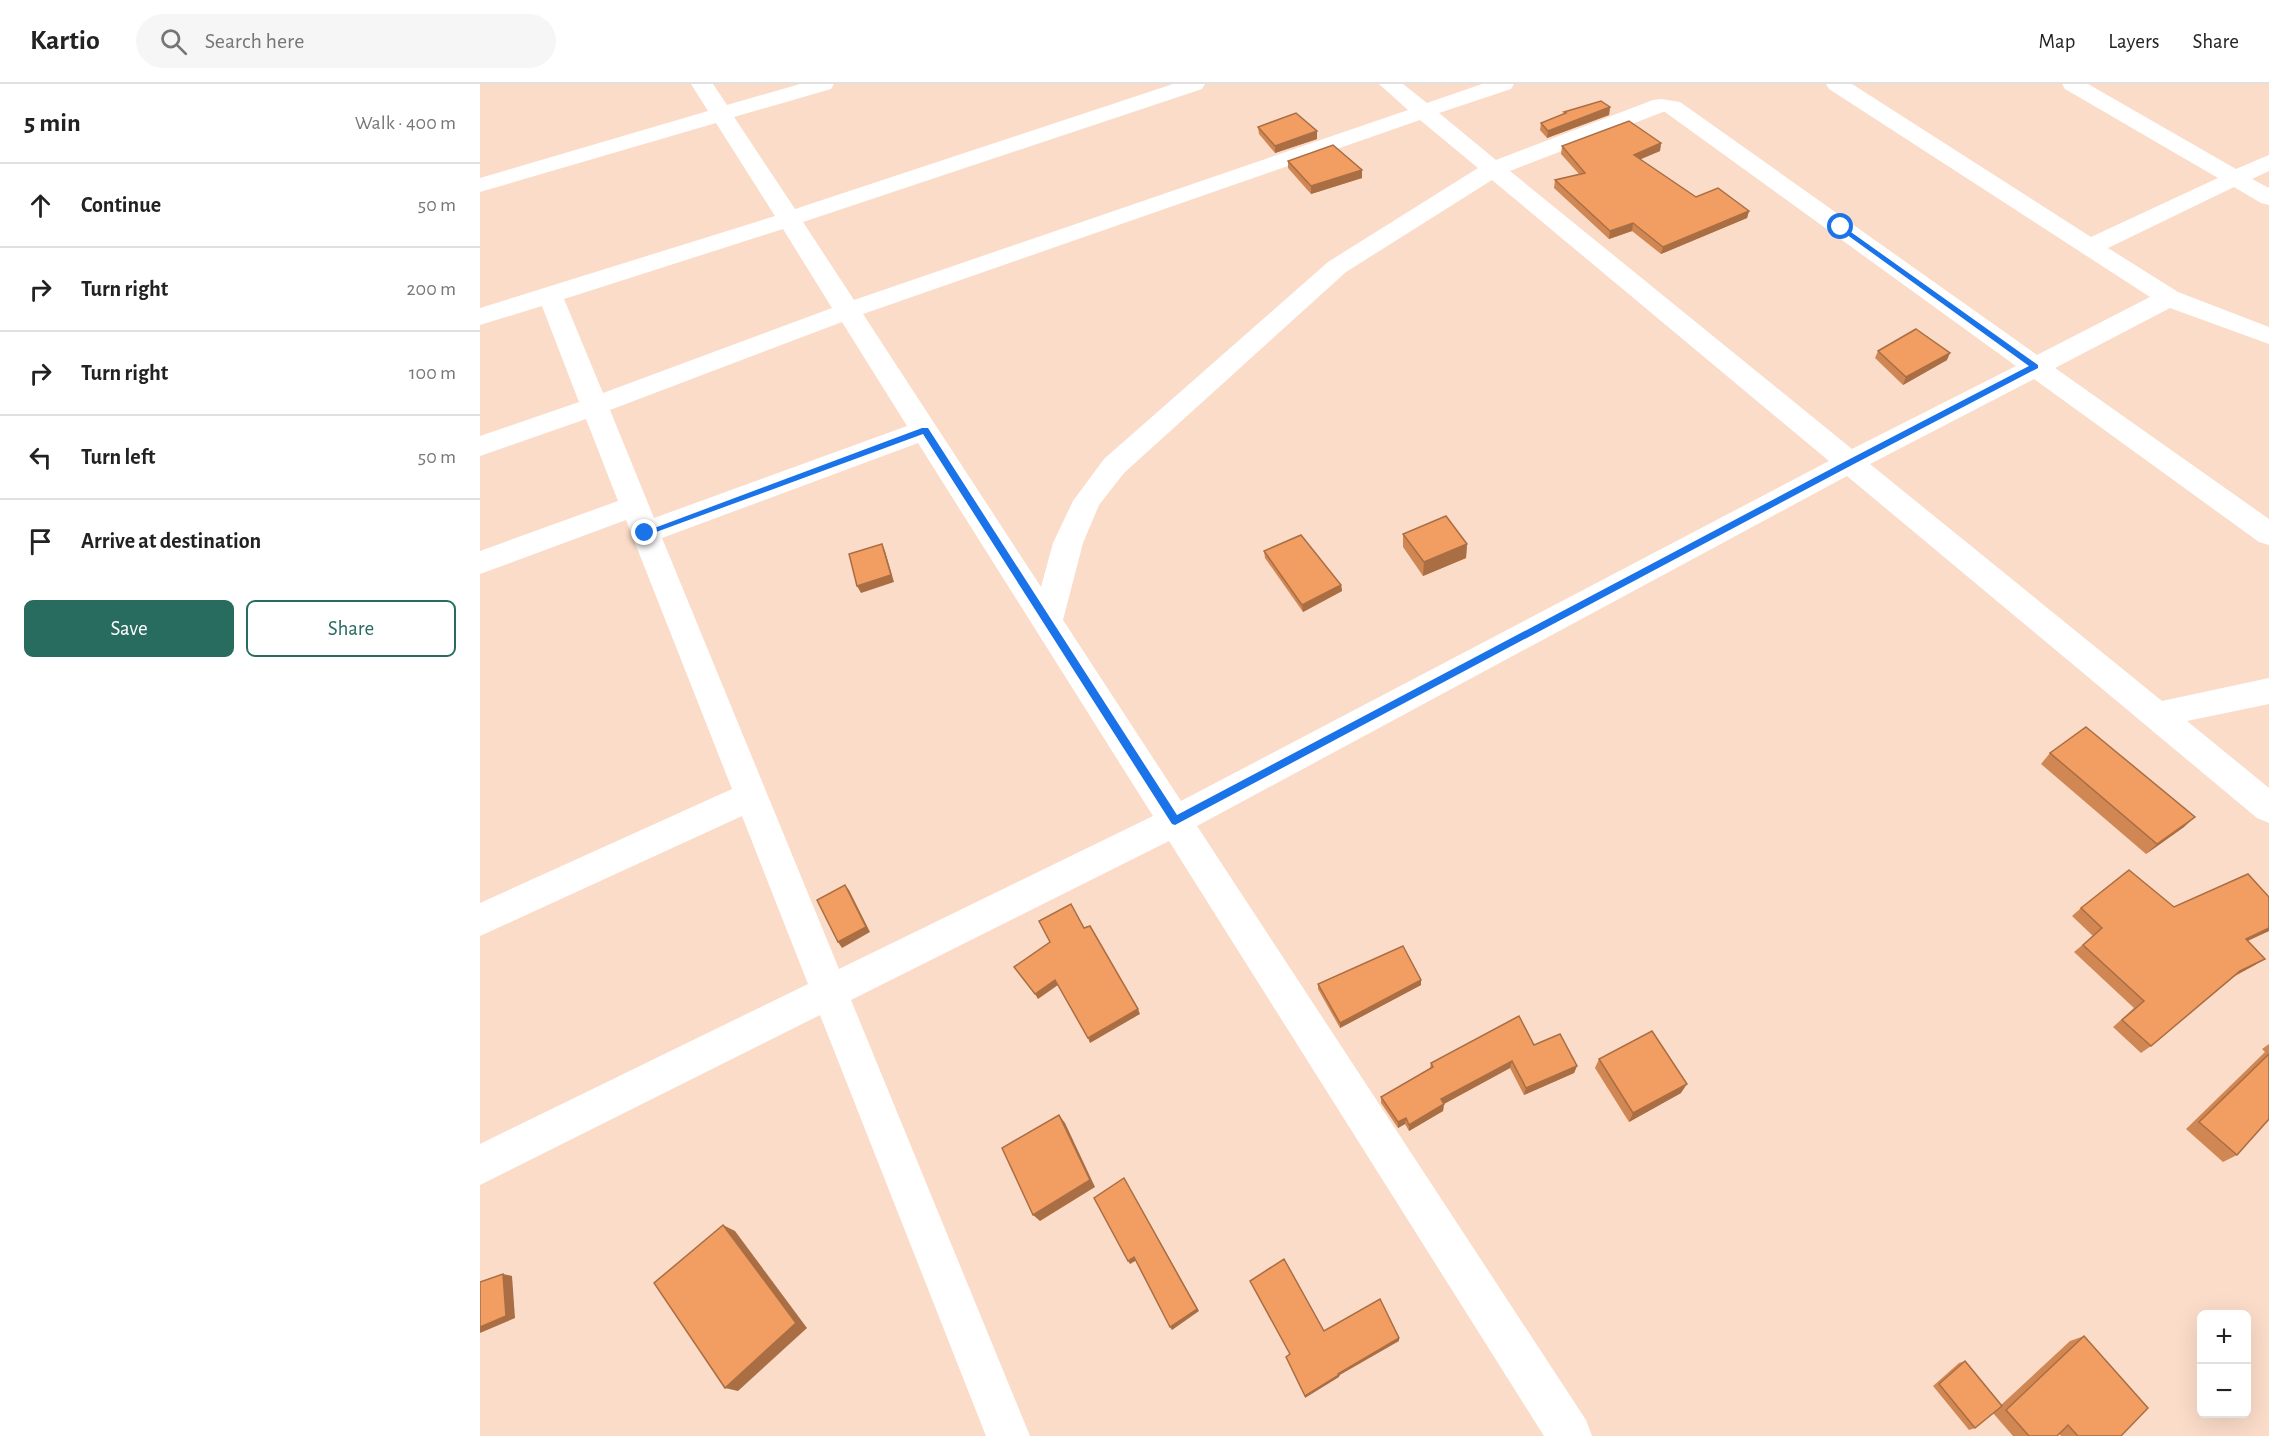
<!DOCTYPE html>
<meta charset="utf-8">
<style>
body{margin:0;font-family:"Alegreya Sans",sans-serif;background:#f6f6f6;color:#222}
.controls{position:absolute;right:18px;bottom:18px;display:grid;overflow:hidden;border-radius:9px;box-shadow:0 6px 24px #0002}
.controls button{width:54px;height:54px;display:grid;place-items:center;padding:0;border:0;border-bottom:2px solid #e0e0e0;background:#fff;color:#222;font:30px sans-serif}
.stop{position:absolute;width:18px;height:18px;margin:-14px;border:4px solid #1a73e8;border-radius:50%;background:#fff}
.stop.end{background:#1a73e8;border-color:#fff;box-shadow:0 2px 6px #0008}
.list{margin:0;padding:0;list-style:none}
h2{display:flex;justify-content:space-between;align-items:center;height:78px;margin:0;padding:0 24px;font-size:26px}
h2 small{font-size:20px;font-weight:400;color:#767676}
.list li{display:grid;grid-template-columns:39px 1fr auto;gap:18px;align-items:center;box-sizing:border-box;height:84px;padding:0 24px;border-top:2px solid #e0e0e0}
.list b{display:block;font-size:22px;white-space:nowrap}
.list em{font-size:20px;font-style:normal;color:#767676}
.actions{display:flex;gap:12px;padding:18px 24px}
.actions a{flex:1;padding:14px 0;border:2px solid #286c60;border-radius:9px;text-align:center;font-size:21px;color:#286c60}
.actions .main{background:#286c60;color:#fff}
.icon{flex:none;width:33px;height:33px;fill:none;stroke:currentColor;stroke-width:2;stroke-linecap:round;stroke-linejoin:round}
.map{position:relative;flex:none;width:1789px;height:1352px;overflow:hidden}
header{display:flex;align-items:center;gap:36px;box-sizing:border-box;height:84px;padding:0 30px;background:#fff;border-bottom:2px solid #e0e0e0}
header strong{font-size:28px}
nav{display:flex;gap:33px;margin-inline-start:auto;font-size:21px}
.search{width:420px;height:54px;background:#f6f6f6;display:flex;align-items:center;gap:15px;box-sizing:border-box;padding:0 21px;border-radius:33px;color:#767676;font-size:22px}
main{display:flex}
aside{flex:1;background:#fff}
.map>svg:first-child{display:block}
</style>
<header>
<strong>Kartio</strong>
<div class="search"><svg class="icon" aria-label="search" viewBox="0 0 24 24"><circle cx="10" cy="10" r="6"/><path d="M15 15l6 6"/></svg>Search here</div>
<nav><a>Map</a><a>Layers</a><a>Share</a></nav>
</header>
<main>
<aside>
<h2>5 min<small>Walk · 400 m</small></h2>
<ul class="list">
<li><svg class="icon" aria-label="ahead" viewBox="0 0 24 24"><path d="M12 20V5M6 11l6-6 6 6"/></svg><div><b>Continue</b></div><em>50 m</em></li>
<li><svg class="icon" aria-label="right" viewBox="0 0 24 24"><path d="M7 20v-9h11M14 6l5 5-5 5"/></svg><div><b>Turn right</b></div><em>200 m</em></li>
<li><svg class="icon" aria-label="right" viewBox="0 0 24 24"><path d="M7 20v-9h11M14 6l5 5-5 5"/></svg><div><b>Turn right</b></div><em>100 m</em></li>
<li><svg class="icon" aria-label="left" viewBox="0 0 24 24"><path d="M17 20v-9H6M10 6l-5 5 5 5"/></svg><div><b>Turn left</b></div><em>50 m</em></li>
<li><svg class="icon" aria-label="arrive" viewBox="0 0 24 24"><path d="M6 21V4h12l-3 4 3 4H6"/></svg><div><b>Arrive at destination</b></div></li>
</ul>
<div class="actions"><a class="main">Save</a><a>Share</a></div>
</aside>
<div class="map">
<svg width="1789" height="1352" viewBox="0 0 1789 1352">
<rect width="100%" height="100%" fill="#fbdcc9"/>
<g fill="none" stroke-linecap="round" stroke-linejoin="round">
<path fill="#fff" fill-rule="evenodd" d="M211,0H233L247,21L320,0H354L351,5L254,33L315,125L693,0H725L722,5L323,138L374,216L928,26L899,0H923L947,19L1002,0H1034L1031,5L959,29L1016,76L1173,16L1181,15L1200,18L1557,271L1670,213L1349,5L1346,0H1372L1611,153L1738,94L1585,5L1582,0H1608L1756,85L1789,71V87L1772,95L1789,104V121L1781,119L1754,103L1628,164L1698,208L1789,243V260L1690,224L1575,284L1789,435V461L1779,458L1554,295L1390,380L1682,617L1789,594V620L1707,637L1789,704V739L1777,734L1367,392L717,742L1106,1336L1112,1352H1064L689,757L371,916L550,1352H506L340,931L0,1101V1060L328,900L262,732L0,852V819L252,705L146,436L0,490V467L138,417L106,335L0,372V352L99,318L62,222L0,241V224L295,132L236,39L0,108V94L228,27ZM1183,28H1185L1536,282L1372,365L1030,87ZM940,36L998,84L848,178L624,375L593,417L573,459L561,503L383,230ZM1012,96L1349,377L701,717L583,536L603,459L619,421L644,389L866,188ZM303,145L352,224L123,309L84,215ZM362,238L427,342L174,434L130,326ZM438,359L673,732L359,885L182,454Z"/>
</g>
<g fill="#d08753">
<polygon points="1130,23 1129,31 1067,54 1060,46 1061,39 1084,30 1084,28"/>
<polygon points="778,43 837,47 837,55 795,69 779,50"/>
<polygon points="1181,59 1180,67 1160,75 1216,113 1269,127 1267,134 1181,170 1152,147 1129,155 1074,104 1075,96 1099,90 1081,70 1082,62"/>
<polygon points="808,77 882,86 882,94 831,110 808,84"/>
<polygon points="1398,267 1467,276 1423,301 1395,274"/>
<polygon points="923,450 987,460 986,474 943,492 923,463"/>
<polygon points="784,467 861,501 862,507 823,528 785,474"/>
<polygon points="1570,669 1704,743 1666,770 1561,680"/>
<polygon points="1789,813 1789,847 1768,857 1785,875 1773,882 1755,892 1671,962 1661,969 1633,943 1654,924 1594,868 1613,852 1592,832 1601,824 1694,823"/>
<polygon points="838,900 941,901 860,944 838,905"/>
<polygon points="1789,960 1789,1035 1757,1071 1743,1078 1706,1045 1785,968 1782,965"/>
<polygon points="1054,961 1097,982 1094,989 1044,1011 1030,984 964,1020 963,1027 929,1047 925,1040 918,1044 901,1019 901,1013 950,984 951,979"/>
<polygon points="1119,975 1201,1009 1149,1038 1115,984"/>
<polygon points="1604,1252 1641,1352 1581,1352 1579,1350 1577,1352 1533,1352 1513,1329 1495,1344 1489,1346 1453,1302 1479,1279 1485,1277 1521,1321 1590,1257"/>
</g>
<g fill="#a96e44">
<polygon points="1130,23 1129,31 1067,54 1068,47"/>
<polygon points="837,47 837,55 795,69 795,62"/>
<polygon points="1181,59 1180,67 1152,79 1154,71"/>
<polygon points="882,86 882,94 831,110 831,102"/>
<polygon points="1269,127 1267,134 1181,170 1183,163"/>
<polygon points="1153,139 1152,147 1129,155 1130,147"/>
<polygon points="1470,269 1467,276 1423,301 1426,293"/>
<polygon points="402,460 405,467 414,498 381,509 377,502"/>
<polygon points="987,460 986,474 943,492 944,478"/>
<polygon points="861,501 862,507 823,528 822,521"/>
<polygon points="1715,733 1704,743 1666,770 1677,760"/>
<polygon points="365,801 369,806 390,848 362,864 358,858"/>
<polygon points="1789,844 1789,847 1755,862 1766,855"/>
<polygon points="1785,875 1773,882 1749,895 1760,887"/>
<polygon points="575,896 578,901 558,915 555,910"/>
<polygon points="941,896 941,901 860,944 860,939"/>
<polygon points="658,925 660,930 610,959 608,954"/>
<polygon points="1032,977 1030,984 960,1022 961,1015"/>
<polygon points="1097,982 1094,989 1044,1011 1046,1004"/>
<polygon points="1207,1000 1201,1009 1149,1038 1153,1029"/>
<polygon points="964,1020 963,1027 929,1047 929,1041"/>
<polygon points="579,1031 585,1039 615,1103 560,1137 553,1131"/>
<polygon points="926,1034 925,1040 918,1044 918,1038"/>
<polygon points="644,1094 719,1227 692,1246 690,1243"/>
<polygon points="243,1141 255,1147 327,1244 258,1307 245,1304"/>
<polygon points="654,1173 657,1176 650,1180 648,1177"/>
<polygon points="23,1190 32,1192 35,1234 0,1249 0,1243"/>
<polygon points="919,1254 919,1257 858,1292 858,1290"/>
<polygon points="859,1291 859,1293 825,1314 825,1312"/>
</g>
<g fill="#f29d61" stroke="#a96e44" stroke-width="1.5">
<polygon points="1121,17 1130,23 1068,47 1061,39 1086,29 1084,28"/>
<polygon points="816,29 837,47 795,62 778,43"/>
<polygon points="1149,37 1181,59 1154,71 1216,113 1238,104 1269,127 1183,163 1153,139 1130,147 1075,96 1105,89 1082,62"/>
<polygon points="853,61 882,86 831,102 808,77"/>
<polygon points="1436,245 1470,269 1426,293 1398,267"/>
<polygon points="966,432 987,460 944,478 923,450"/>
<polygon points="821,451 861,501 822,521 784,467"/>
<polygon points="402,460 411,491 377,502 369,470"/>
<polygon points="1606,643 1715,733 1677,760 1570,669"/>
<polygon points="1649,786 1694,823 1768,790 1789,813 1789,844 1766,855 1785,875 1760,887 1671,962 1642,936 1664,917 1603,861 1622,844 1601,824"/>
<polygon points="365,801 386,843 358,858 337,816"/>
<polygon points="591,820 604,844 610,842 658,925 608,954 575,896 555,910 534,883 570,858 559,837"/>
<polygon points="923,862 941,896 860,939 838,900"/>
<polygon points="1039,932 1054,961 1080,950 1097,982 1046,1004 1032,977 961,1015 964,1020 929,1041 926,1034 918,1038 901,1013 953,983 951,979"/>
<polygon points="1172,947 1207,1000 1153,1029 1119,975"/>
<polygon points="1789,970 1789,1035 1757,1071 1719,1038"/>
<polygon points="579,1031 610,1096 553,1131 522,1064"/>
<polygon points="644,1094 717,1225 690,1243 654,1173 648,1177 614,1114"/>
<polygon points="243,1141 316,1239 245,1304 174,1199"/>
<polygon points="804,1175 844,1247 900,1215 919,1254 858,1290 859,1291 825,1312 806,1273 810,1270 770,1197"/>
<polygon points="23,1190 26,1232 0,1243 0,1198"/>
<polygon points="1604,1252 1668,1324 1641,1352 1598,1352 1588,1341 1577,1352 1549,1352 1526,1326"/>
<polygon points="1485,1277 1522,1322 1495,1344 1459,1300"/>
</g>
<polygon fill="#1a73e8" points="1361,141 1558,281 1558,284 1372,381 695,741 692,740 443,350 168,451 161,449 442,344 448,344 697,731 1366,377 1549,282 1359,145"/>
</svg>
<div class="controls">
<button>+</button>
<button>−</button>
</div>
<div class="stop" style="left:1361px;top:143px"></div>
<div class="stop end" style="left:165px;top:449px"></div>
</div>
</main>
